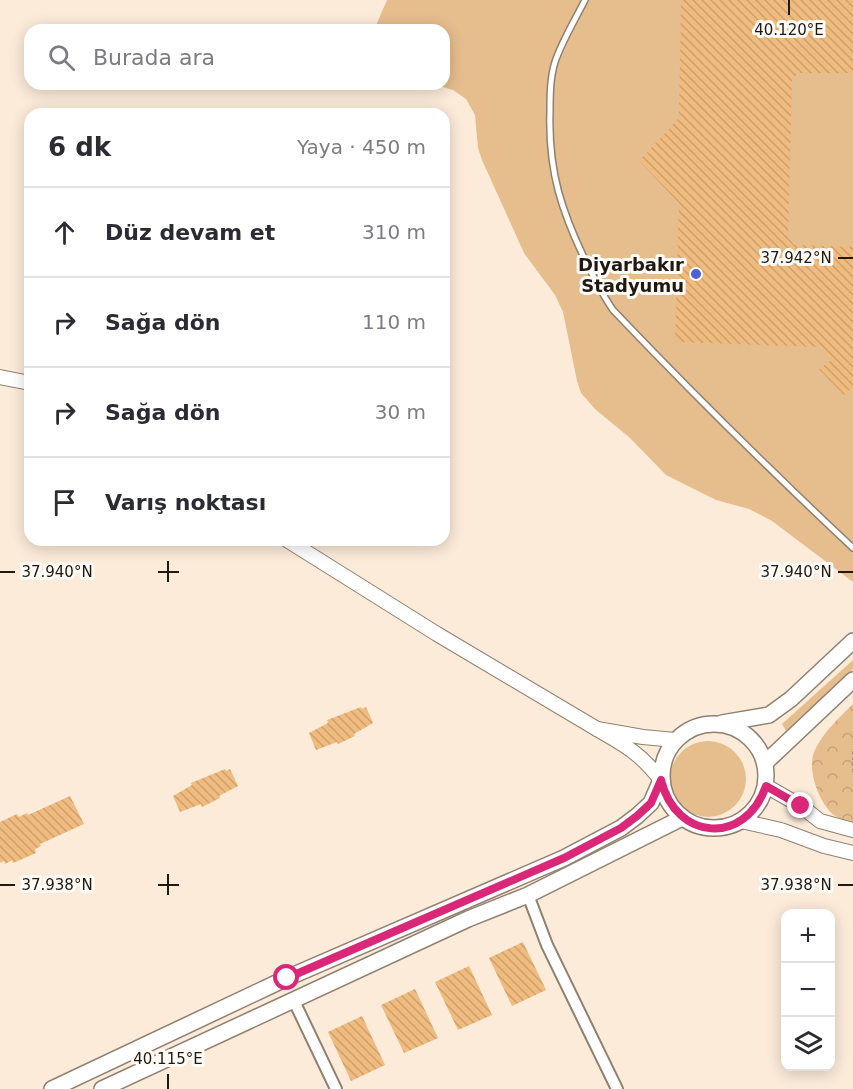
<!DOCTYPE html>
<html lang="tr">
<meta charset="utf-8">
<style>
body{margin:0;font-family:"DejaVu Sans",sans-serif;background:#f7f7f7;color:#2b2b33}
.controls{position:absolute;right:18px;bottom:18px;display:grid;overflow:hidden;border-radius:12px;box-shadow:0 3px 15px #0003}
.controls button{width:54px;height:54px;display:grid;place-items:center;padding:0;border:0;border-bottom:2px solid #e1e1e2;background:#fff;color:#2b2b33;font:30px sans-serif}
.stop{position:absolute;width:18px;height:18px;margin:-14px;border:4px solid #db2777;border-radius:50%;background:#fff}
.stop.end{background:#db2777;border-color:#fff;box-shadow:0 2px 6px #0008}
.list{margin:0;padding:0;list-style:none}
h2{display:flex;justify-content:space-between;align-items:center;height:78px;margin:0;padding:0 24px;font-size:26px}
h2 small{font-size:20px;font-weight:400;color:#7c7c81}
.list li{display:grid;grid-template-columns:39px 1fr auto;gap:18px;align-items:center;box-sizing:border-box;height:90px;padding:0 24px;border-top:2px solid #e1e1e2}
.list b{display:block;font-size:22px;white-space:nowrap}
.list em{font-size:20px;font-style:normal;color:#7c7c81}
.icon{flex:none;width:33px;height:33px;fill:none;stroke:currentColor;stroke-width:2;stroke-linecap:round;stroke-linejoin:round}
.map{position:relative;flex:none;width:853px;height:1089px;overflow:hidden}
.search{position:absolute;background:#fff;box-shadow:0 3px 15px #0003;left:24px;top:24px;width:426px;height:66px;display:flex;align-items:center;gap:15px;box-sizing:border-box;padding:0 21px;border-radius:18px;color:#7c7c81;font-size:22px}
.panel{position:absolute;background:#fff;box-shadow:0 3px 15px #0003;left:24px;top:108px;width:426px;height:438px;border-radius:18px}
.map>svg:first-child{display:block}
</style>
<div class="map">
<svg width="853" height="1089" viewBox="0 0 853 1089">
<defs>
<pattern id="forest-crowns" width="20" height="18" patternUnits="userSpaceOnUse" patternTransform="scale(1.5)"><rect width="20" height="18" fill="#e6bd8d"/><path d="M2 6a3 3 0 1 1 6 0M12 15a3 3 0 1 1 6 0" fill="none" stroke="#c5a279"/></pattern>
<pattern id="building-back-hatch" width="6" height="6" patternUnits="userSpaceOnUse" patternTransform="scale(1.5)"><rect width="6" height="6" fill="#f0bb7e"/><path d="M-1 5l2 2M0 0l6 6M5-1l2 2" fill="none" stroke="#cda06c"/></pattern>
</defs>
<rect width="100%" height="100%" fill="#fcebd9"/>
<g fill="#e6bd8d">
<polygon points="387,0 853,0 853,582 772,521 749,509 716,500 666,475 630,438 595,409 581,393 577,381 563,312 555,295 524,253 482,160 478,148 475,115 466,99 453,90 436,85 417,87 382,84 444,84 444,30 374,30"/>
<polygon points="853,660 853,669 786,731 782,724"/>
<circle cx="708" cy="779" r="38"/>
</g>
<path fill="url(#forest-crowns)" d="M853,704V822C848,820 840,819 835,816C819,804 807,770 814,752C823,732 838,719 853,704Z"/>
<g fill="url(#building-back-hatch)">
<polygon points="681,0 853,0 853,73 799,73 792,79 788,237 794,245 853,247 853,386 844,395 819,369 831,360 822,347 675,342 679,203 639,161 679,118"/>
<polygon points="361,707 362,709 366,707 373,723 354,734 355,736 338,744 337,742 316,750 309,733 328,723 327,720"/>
<polygon points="225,769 226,771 230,769 238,786 219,796 220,798 202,807 201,804 180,812 173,796 192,785 191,783"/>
<polygon points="70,796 84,824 40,844 41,846 35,849 36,853 13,863 12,860 5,864 4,861 0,863 0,822 17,814 19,817 27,813 28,815"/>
<polygon points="523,942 546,990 512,1006 489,958"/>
<polygon points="469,966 492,1015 458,1030 435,982"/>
<polygon points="415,989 438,1038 404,1053 381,1005"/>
<polygon points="362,1016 385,1065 351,1081 328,1032"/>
</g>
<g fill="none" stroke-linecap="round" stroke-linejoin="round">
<defs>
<path id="lane" d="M585,0C575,20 562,41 555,62C550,78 550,96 550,112C548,172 562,213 588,266C596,281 603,296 613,310C691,392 771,471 853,548"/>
<g id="street">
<polyline points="528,895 547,945 617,1089"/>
<polyline points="293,999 336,1089"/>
</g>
<g id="secondary">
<polyline points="0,377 30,383"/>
<polyline points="287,540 437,634 597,729"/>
<path d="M661,780C641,754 625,745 597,729L643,737L675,740"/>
<polyline points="766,786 801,806 820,821 853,830"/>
<polyline points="741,821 781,830 824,846 853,853"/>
</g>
<g id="primary">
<polyline points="722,723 769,715 791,699 853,641"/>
<circle cx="714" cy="776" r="52"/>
<polyline points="765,763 853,680"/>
<polyline points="52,1089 287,978 564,858 621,828 637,816 651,803 661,780"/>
<polyline points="102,1089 468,919 528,895 682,818"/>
</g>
</defs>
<use href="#lane" stroke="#8f806f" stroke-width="8"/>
<use href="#street" stroke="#8f806f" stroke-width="14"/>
<use href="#secondary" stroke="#8f806f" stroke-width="16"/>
<use href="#primary" stroke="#8f806f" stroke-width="18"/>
<polyline stroke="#95897d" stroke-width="1.5" stroke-dasharray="3 3" stroke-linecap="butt" points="853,751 853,772"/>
<use href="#lane" stroke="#fff" stroke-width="5"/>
<use href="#street" stroke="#fff" stroke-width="10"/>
<use href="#secondary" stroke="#fff" stroke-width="14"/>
<use href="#primary" stroke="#fff" stroke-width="15"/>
</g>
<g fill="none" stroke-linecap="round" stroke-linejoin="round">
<path stroke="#db2777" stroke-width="8" d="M287,978L564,858L621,828L637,816L651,803L661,780C676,841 745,846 766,786L801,806"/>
</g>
<path fill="none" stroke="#1f1912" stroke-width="2" d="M789,0V15M838,258H853M168,561V582M0,572H15M158,572H179M838,572H853M168,874V895M0,885H15M158,885H179M838,885H853M168,1074V1089"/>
<circle fill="#505fd4" stroke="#fffbf7" stroke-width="2" cx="696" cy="274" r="6"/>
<g text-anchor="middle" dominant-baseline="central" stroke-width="6" stroke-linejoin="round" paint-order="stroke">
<g font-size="18" font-weight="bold" fill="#1f1912" stroke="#fffbf7" text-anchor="end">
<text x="684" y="264">Diyarbakır<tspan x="684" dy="21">Stadyumu</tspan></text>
</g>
</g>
<g font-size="15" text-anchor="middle" fill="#1f1912" stroke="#fffbf7" stroke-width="6" stroke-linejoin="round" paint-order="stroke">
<text x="789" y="35">40.120°E</text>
<text x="796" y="263">37.942°N</text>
<text x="57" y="577">37.940°N</text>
<text x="796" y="577">37.940°N</text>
<text x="57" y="890">37.938°N</text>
<text x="796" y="890">37.938°N</text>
<text x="168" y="1064">40.115°E</text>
</g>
</svg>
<div class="controls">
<button>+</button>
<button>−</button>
<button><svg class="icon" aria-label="layers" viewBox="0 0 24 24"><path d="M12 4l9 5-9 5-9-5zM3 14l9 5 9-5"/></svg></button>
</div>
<div class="stop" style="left:287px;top:978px"></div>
<div class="stop end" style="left:801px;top:806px"></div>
<div class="search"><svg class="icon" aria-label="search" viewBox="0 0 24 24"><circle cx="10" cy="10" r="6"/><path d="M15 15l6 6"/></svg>Burada ara</div>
<section class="panel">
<h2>6 dk<small>Yaya · 450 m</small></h2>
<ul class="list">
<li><svg class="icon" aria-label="ahead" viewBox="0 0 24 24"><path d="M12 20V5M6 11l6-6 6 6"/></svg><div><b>Düz devam et</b></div><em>310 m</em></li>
<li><svg class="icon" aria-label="right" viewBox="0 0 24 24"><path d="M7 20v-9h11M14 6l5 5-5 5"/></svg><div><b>Sağa dön</b></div><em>110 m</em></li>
<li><svg class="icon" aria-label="right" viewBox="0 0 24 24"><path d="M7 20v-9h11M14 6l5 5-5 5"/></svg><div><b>Sağa dön</b></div><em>30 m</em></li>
<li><svg class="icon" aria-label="arrive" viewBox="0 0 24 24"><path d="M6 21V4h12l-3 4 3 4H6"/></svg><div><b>Varış noktası</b></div></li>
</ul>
</section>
</div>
